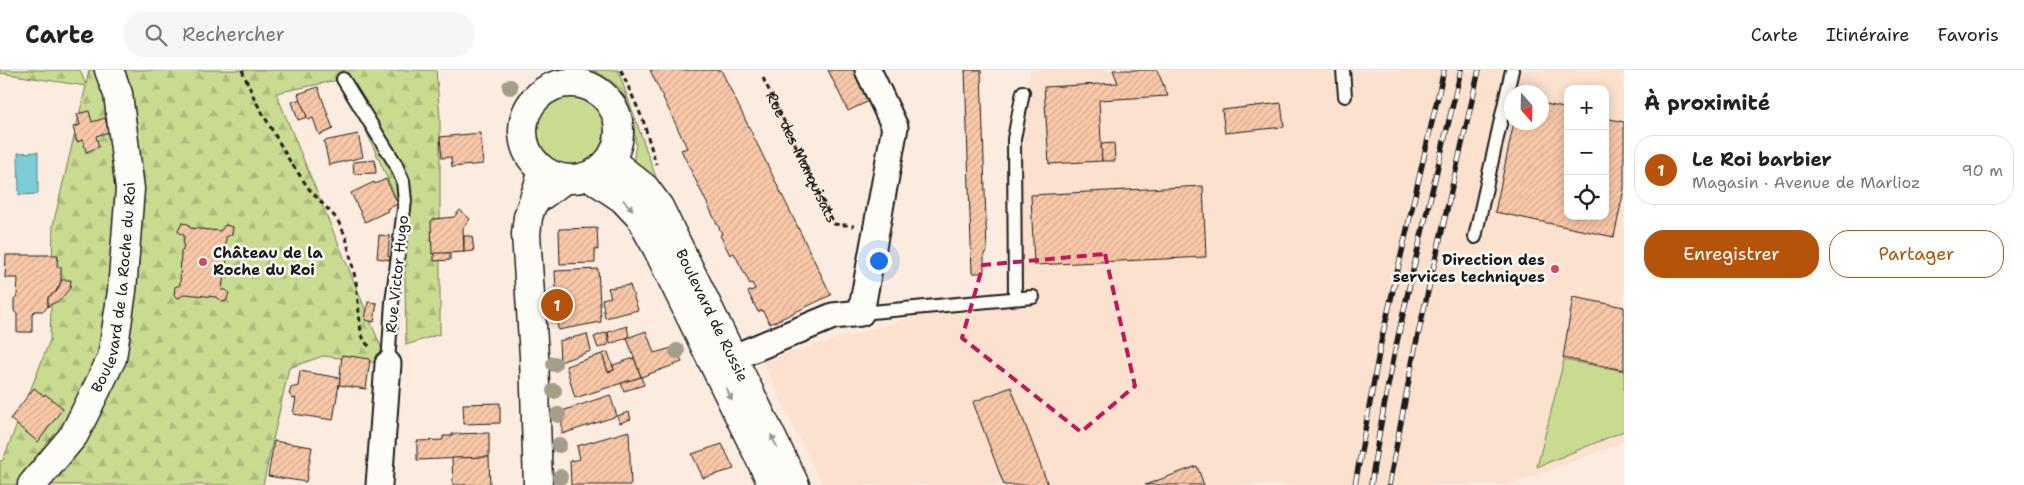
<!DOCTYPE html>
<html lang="fr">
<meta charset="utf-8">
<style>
body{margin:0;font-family:"Shantell Sans",sans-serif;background:#f6f6f6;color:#222}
.controls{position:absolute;right:15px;top:15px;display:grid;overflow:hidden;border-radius:10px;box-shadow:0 2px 12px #0003}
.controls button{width:45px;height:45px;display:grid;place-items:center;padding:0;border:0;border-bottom:1px solid #e0e0e0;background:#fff;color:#222;font:25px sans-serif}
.compass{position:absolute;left:1504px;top:15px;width:45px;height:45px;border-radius:50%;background:#fff;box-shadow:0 2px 12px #0003;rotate:160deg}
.you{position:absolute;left:878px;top:190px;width:18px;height:18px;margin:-12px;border:4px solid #fff;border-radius:50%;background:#1a73e8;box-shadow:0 0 0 8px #1a73e833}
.badge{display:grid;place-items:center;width:32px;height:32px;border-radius:50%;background:#b45309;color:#fff;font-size:16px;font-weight:700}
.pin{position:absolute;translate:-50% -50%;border:2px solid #fff;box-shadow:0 1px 5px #0006}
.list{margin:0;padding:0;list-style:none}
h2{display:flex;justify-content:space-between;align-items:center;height:65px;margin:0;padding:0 20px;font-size:21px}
h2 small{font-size:16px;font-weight:400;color:#767676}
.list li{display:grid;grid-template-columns:32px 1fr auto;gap:15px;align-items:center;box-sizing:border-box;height:70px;margin:0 10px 10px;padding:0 10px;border:1px solid #e0e0e0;border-radius:20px}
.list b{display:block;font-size:19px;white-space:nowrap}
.list p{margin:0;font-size:16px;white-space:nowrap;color:#767676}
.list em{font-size:16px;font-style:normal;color:#767676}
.actions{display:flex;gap:10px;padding:15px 20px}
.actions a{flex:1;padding:11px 0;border:1px solid #b45309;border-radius:20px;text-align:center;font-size:18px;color:#b45309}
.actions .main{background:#b45309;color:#fff}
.icon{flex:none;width:28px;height:28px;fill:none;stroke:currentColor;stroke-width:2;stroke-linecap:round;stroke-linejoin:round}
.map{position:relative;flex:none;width:1624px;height:415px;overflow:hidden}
header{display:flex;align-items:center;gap:30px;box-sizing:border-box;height:70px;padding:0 25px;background:#fff;border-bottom:1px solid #e0e0e0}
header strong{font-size:24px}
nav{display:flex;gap:28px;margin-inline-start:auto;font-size:18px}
.search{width:350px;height:45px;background:#f6f6f6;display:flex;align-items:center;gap:12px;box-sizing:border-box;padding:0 18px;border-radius:20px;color:#767676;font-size:19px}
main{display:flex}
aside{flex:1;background:#fff}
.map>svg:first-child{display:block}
</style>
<header>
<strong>Carte</strong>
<div class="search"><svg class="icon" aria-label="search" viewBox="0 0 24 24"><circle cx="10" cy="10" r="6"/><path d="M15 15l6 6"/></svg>Rechercher</div>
<nav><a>Carte</a><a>Itinéraire</a><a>Favoris</a></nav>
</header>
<main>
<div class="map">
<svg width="1624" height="415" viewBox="0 0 1624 415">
<defs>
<pattern id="forest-firs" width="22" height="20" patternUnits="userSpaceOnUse" patternTransform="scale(1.25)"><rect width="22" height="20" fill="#c8db90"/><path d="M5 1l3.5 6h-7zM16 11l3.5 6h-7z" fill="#abbb7c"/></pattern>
<pattern id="building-hatch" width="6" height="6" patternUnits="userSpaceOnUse" patternTransform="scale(1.25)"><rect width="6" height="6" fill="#f9c8a8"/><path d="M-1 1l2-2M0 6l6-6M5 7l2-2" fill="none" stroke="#d5ab90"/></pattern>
</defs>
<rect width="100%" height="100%" fill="#fcecdf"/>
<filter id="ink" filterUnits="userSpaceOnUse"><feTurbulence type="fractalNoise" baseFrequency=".02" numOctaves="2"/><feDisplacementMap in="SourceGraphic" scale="10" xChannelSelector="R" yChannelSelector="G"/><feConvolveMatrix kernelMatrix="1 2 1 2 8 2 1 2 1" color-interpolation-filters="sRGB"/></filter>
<g filter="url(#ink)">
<path fill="#fbe1ce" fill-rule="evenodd" d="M1030,0H1624V372L1510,415H822L762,291L1010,219ZM1568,19H1605V146H1568ZM1512,22H1542V52H1512Z"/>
<g fill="#c8db90" stroke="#727c56">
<polygon points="593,0 618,0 658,113 657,116 637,97 634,87 636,74 633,50 624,22 610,10"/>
<circle cx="570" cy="61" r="37"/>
<polygon points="1564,290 1624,301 1624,361 1537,397"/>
</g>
<polygon fill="url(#forest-firs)" stroke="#727c56" points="0,0 80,0 86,15 89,0 436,0 440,47 440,264 406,275 404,146 343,9 276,23 388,294 323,286 289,298 263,415 0,415 0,391 3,390 50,270 53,155 86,16 0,3"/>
<polygon fill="#7bccd6" stroke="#55868c" points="38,82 38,124 19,125 18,83"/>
<g fill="url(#building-hatch)" stroke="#1c1c1c">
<polygon points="650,0 721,0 831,225 770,254 762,240 758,242 748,222 755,219 752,213 750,214 734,183 730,185 720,165 722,164 681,80 687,78"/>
<polygon points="828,0 855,0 869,31 848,41"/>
<polygon points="965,0 981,0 987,182 984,183 984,203 972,203"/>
<polygon points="1113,0 1157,0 1168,26 1099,30 1102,91 1049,94 1044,17 1118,13"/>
<polygon points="318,17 333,59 319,65 313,48 308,50 298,24"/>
<polygon points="300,29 307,47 298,50 292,32"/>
<polygon points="1281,33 1284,57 1225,63 1222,40"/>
<polygon points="1542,33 1568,39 1568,146 1605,146 1605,48 1624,52 1624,119 1614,167 1495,142 1514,52 1542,52"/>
<polygon points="89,41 92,52 105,48 109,62 96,66 99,77 86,82 83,70 77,72 73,57 80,55 77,44"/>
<polygon points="480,63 483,94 452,97 451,87 442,88 440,67"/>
<polygon points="358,64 363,87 329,95 324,71"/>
<polygon points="1114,73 1115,91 1102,91 1101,74"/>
<polygon points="375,90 376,103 354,104 353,92"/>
<polygon points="386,109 398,134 387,139 388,141 365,152 351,123 374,112 375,114"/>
<polygon points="1203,116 1206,187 1034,195 1031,125"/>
<polygon points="460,140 470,149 463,158 464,182 432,184 431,151 434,149 454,147"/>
<polygon points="182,153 188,154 190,158 220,161 225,155 233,157 232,164 226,167 225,184 227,184 226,203 224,203 222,220 226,220 229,223 226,231 221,232 216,227 185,224 179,228 174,226 175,217 180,215 181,180 183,181 184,165 179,163 178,161"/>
<polygon points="597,158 598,180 595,179 595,193 560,194 559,159"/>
<polygon points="379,165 390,166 388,186 390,187 390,190 377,188"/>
<polygon points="464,166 472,166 474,181 464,182"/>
<polygon points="434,183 450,183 450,190 434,191"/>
<polygon points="6,185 58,185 57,197 61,197 61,212 55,223 48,227 48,236 44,241 35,241 32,244 32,262 17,262 17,244 14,241 14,229 17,226 18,208 5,208"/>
<polygon points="598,199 601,252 558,260 555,201"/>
<polygon points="62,210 71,210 70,218 60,230 48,236 48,227 57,221"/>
<polygon points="630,215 638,240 605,248 602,229 611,227 608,218"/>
<polygon points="1573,227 1624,237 1624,300 1563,288"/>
<polygon points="368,232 377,233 374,252 365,250"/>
<polygon points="627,256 629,267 610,274 608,262"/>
<polygon points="646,261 654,283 675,277 682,292 641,307 627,268"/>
<polygon points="607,262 608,275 598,278 594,267"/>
<polygon points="587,264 591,281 560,292 559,271"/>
<polygon points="608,282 614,300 608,302 602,284"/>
<polygon points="602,284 608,302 614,300 613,295 634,288 641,307 575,328 566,296"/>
<polygon points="342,285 370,289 366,319 339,315"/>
<polygon points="300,301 340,308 333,350 293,344 296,328 293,329 289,324 291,318 298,316"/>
<polygon points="641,307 644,315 624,321 621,313"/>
<polygon points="1011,317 1048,415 1004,415 973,332"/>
<polygon points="34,318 44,326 45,324 63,338 38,372 10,349"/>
<polygon points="610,325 617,346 562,364 562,341"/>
<polygon points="500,333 500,353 464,354 463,334"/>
<polygon points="629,342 631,349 620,353 617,346"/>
<polygon points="629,361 631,415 571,415 570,391 580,389 577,376"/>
<polygon points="489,363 489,387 417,390 417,371 443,370 443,366 452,366 452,364"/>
<polygon points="274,371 312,377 306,412 268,406"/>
<polygon points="722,374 734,399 703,408 692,384"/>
<polygon points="489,387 490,415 453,415 452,388"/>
<polygon points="1197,396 1204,415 1145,415"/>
</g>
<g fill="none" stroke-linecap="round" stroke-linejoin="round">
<defs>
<g id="lane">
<polyline points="1343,0 1345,26"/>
<polyline points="343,9 395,93 403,111 405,131 392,232 388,294"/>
<polyline points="1475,167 1512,0"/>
<polyline points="1015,228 1014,69 1023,22"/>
<polyline points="861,243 1033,227"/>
</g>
<g id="street">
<polyline points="715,295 833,246 861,243 895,57 868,0"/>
<polyline points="379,415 388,294"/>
</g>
<g id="secondary">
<polyline points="533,132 565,109"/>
<path id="s2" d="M32,415L74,365L112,288L122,221L130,119L118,24L109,0"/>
<polyline points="538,415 534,286 526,164 528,147 543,101"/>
</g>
<g id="primary">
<circle cx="571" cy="61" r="48"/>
<path id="s3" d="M610,90L645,118L659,137L795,415"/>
<polyline points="589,106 623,129 640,147 657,178 773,415"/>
</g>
</defs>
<use href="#lane" stroke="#1c1c1c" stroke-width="16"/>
<use href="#street" stroke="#1c1c1c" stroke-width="29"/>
<use href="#secondary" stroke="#1c1c1c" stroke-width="31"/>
<use href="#primary" stroke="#1c1c1c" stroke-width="31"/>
<g stroke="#1c1c1c" stroke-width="3" stroke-dasharray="5 4" stroke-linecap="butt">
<polyline points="242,0 255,30 288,88 309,119 337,149 346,167 356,212 361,263 365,272 371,278"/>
<polyline points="621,0 643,50 656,94"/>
<path id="s1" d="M763,8L834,154L854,156"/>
</g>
<use href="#lane" stroke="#fdfcf7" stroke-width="12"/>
<use href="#street" stroke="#fdfcf7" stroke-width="25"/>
<use href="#secondary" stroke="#fdfcf7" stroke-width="28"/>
<use href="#primary" stroke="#fdfcf7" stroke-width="28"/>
<defs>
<g id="rail">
<polyline points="1355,415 1381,272 1444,0"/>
<path d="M1371,415C1391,275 1429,138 1461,0"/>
<polyline points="1389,415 1415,278 1479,0"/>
</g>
</defs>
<use href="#rail" stroke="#1c1c1c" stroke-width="5.5"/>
<use href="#rail" stroke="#fdfcf7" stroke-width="4" stroke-dasharray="11" stroke-linecap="butt"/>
</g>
<g fill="#a29e8a">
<circle cx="510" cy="17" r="8"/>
<circle cx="677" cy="281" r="8"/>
<circle cx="554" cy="294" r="8"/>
<circle cx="554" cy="321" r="8"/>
<circle cx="558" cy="345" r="8"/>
<circle cx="559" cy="375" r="8"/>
<circle cx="560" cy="407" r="8"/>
</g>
<defs><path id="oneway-solid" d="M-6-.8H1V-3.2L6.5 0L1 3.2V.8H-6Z" transform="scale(1.25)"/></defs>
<g fill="#989794">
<use href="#oneway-solid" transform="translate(628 135) rotate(46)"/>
<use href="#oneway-solid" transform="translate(729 324) rotate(64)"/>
<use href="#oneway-solid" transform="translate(774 371) rotate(-116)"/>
</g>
</g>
<path fill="none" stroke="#c2185b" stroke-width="4" stroke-dasharray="10 6" stroke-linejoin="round" d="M1105,184L1135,316L1081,362L962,268L983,195Z"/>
<g fill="#d1495b" stroke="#fdfcf7" stroke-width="2">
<circle cx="203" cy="192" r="5"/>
<circle cx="1555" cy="199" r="5"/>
</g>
<g text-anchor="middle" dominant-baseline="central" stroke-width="5" stroke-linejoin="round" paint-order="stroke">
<g font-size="15" fill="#1c1c1c" stroke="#fdfcf7">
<text stroke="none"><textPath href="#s1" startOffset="88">Rue des Marquisats</textPath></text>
<text transform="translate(397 204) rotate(-84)">Rue Victor Hugo</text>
<text stroke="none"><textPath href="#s2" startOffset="221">Boulevard de la Roche du Roi</textPath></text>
<text stroke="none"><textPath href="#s3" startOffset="189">Boulevard de Russie</textPath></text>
</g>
<g font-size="15" font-weight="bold" fill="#1c1c1c" stroke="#fdfcf7" text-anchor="start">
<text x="213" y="183">Château de la<tspan x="213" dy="17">Roche du Roi</tspan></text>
<text x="1545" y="190" text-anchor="end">Direction des<tspan x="1545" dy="17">services techniques</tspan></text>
</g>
</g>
</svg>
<div class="controls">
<button>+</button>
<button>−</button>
<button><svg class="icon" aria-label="locate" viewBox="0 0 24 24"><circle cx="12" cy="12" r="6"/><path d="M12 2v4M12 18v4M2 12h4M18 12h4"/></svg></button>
</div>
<svg class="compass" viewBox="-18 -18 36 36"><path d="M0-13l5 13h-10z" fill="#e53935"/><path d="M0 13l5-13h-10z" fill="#767676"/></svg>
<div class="you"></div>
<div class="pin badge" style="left:557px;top:235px">1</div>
</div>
<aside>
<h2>À proximité<small></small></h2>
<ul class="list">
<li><span class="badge">1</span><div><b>Le Roi barbier</b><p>Magasin · Avenue de Marlioz</p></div><em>90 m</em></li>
</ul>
<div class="actions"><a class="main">Enregistrer</a><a>Partager</a></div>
</aside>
</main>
